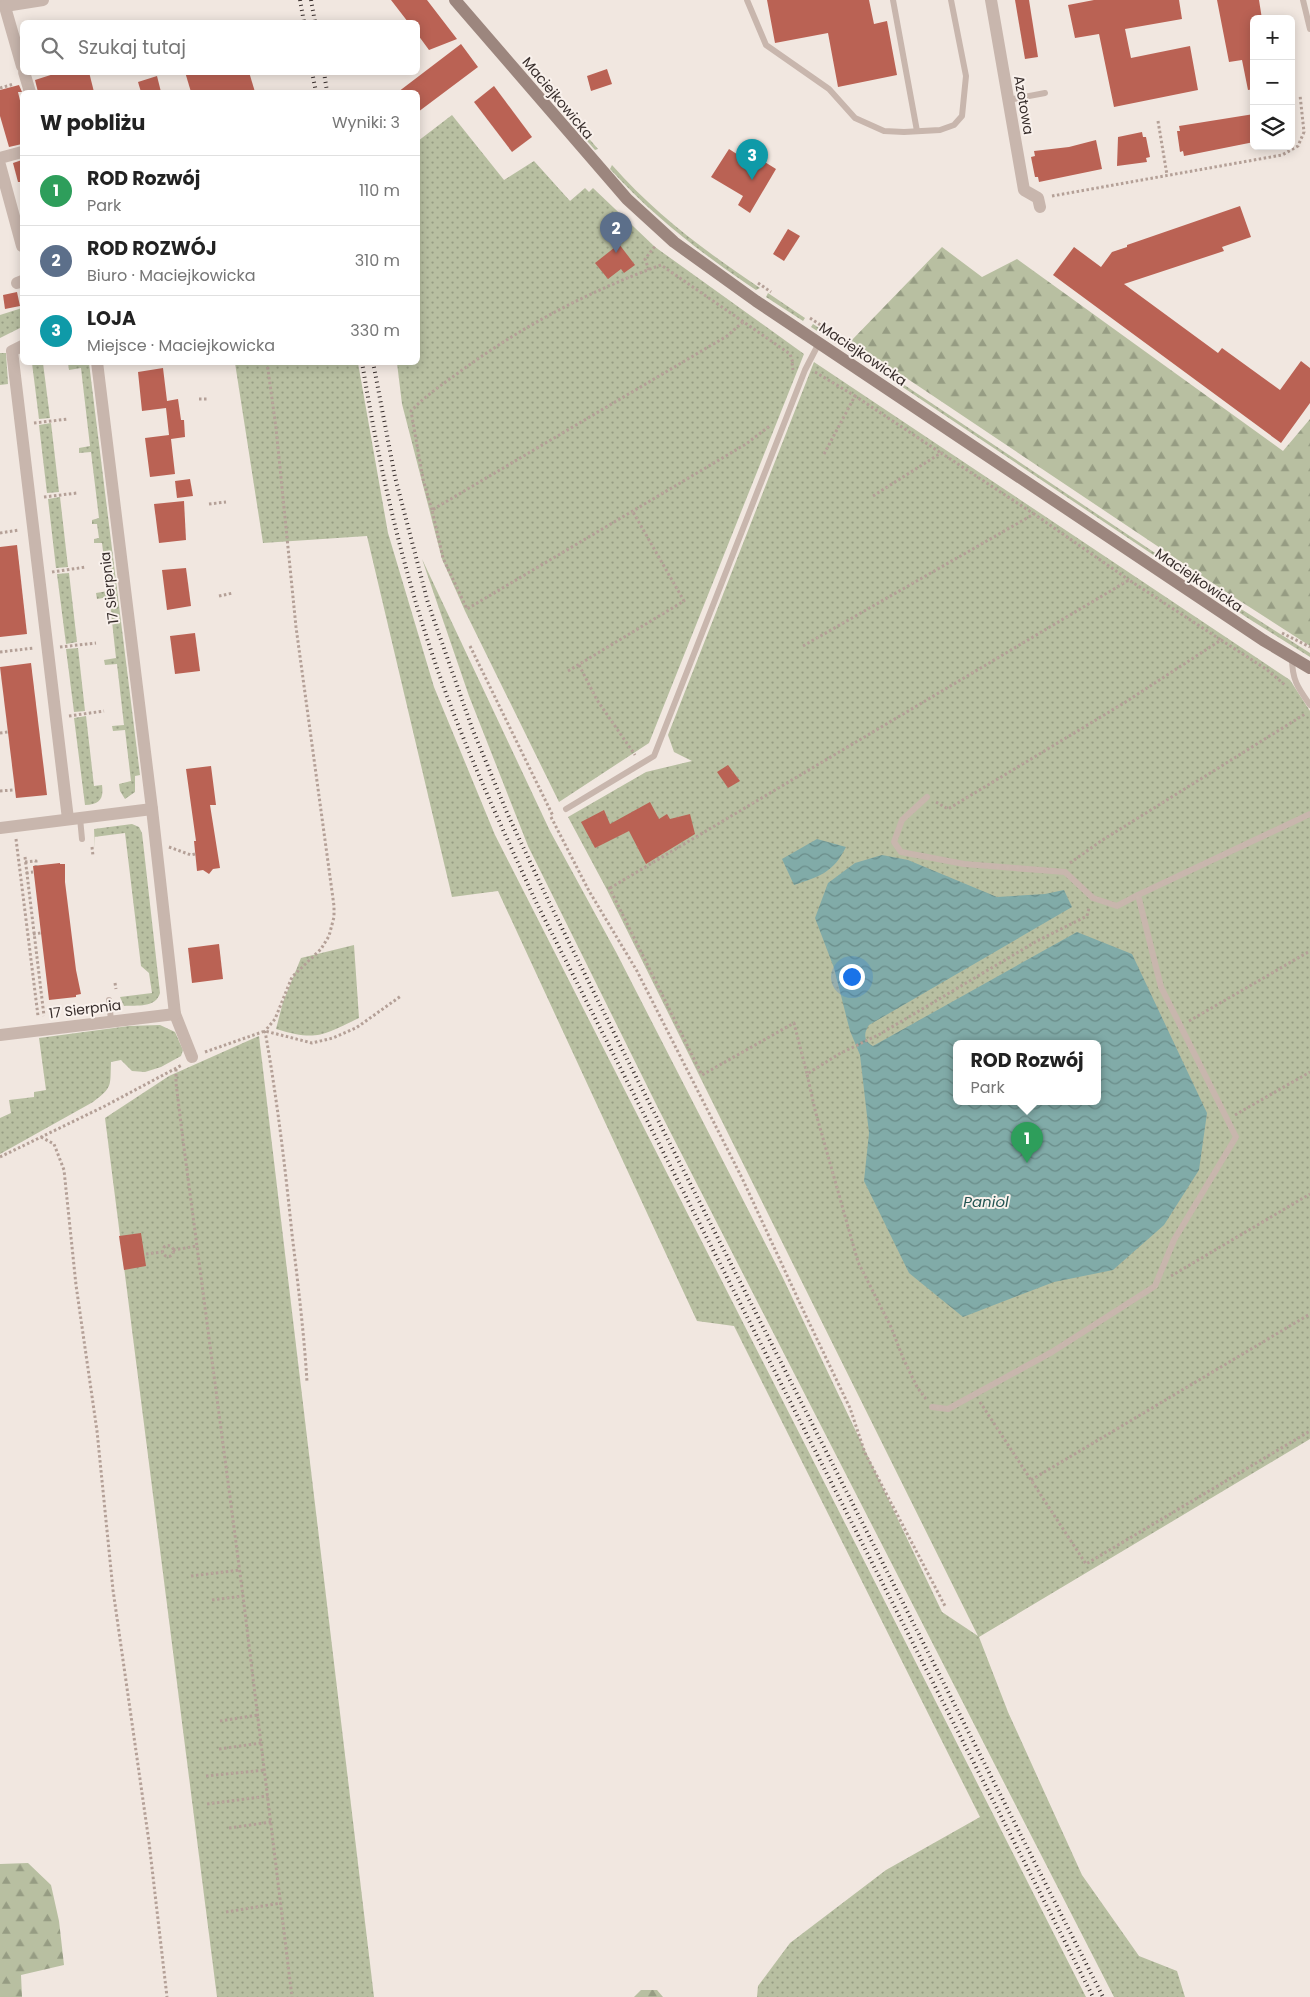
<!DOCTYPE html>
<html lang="pl">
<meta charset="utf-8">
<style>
body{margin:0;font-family:Poppins,sans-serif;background:#f6f6f6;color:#222}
.controls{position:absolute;right:15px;top:15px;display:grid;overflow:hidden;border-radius:8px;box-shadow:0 2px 12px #0003}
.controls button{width:45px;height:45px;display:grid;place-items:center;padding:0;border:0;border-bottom:1px solid #e0e0e0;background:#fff;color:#222;font:25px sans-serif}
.you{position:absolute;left:851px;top:976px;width:18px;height:18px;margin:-12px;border:4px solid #fff;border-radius:50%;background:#1a73e8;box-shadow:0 0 0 8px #1a73e833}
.badge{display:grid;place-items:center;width:32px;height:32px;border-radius:50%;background:#0f766e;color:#fff;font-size:16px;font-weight:700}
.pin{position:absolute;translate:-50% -41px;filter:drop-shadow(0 1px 2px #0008)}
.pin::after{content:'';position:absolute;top:26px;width:18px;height:15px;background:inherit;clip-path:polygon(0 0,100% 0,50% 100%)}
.popup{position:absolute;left:953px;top:1040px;width:148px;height:65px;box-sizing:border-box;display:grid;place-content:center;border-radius:8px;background:#fff;filter:drop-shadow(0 1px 4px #0005);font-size:16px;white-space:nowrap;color:#767676}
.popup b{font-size:19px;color:#222}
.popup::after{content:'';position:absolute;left:50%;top:100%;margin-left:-10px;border:10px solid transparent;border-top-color:#fff}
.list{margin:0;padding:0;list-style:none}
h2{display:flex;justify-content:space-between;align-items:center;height:65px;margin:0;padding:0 20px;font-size:21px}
h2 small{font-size:16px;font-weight:400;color:#767676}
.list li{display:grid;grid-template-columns:32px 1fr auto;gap:15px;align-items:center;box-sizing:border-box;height:70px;padding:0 20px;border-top:1px solid #e0e0e0}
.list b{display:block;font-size:19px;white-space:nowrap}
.list p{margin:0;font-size:16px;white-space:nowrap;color:#767676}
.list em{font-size:16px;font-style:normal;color:#767676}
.icon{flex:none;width:28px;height:28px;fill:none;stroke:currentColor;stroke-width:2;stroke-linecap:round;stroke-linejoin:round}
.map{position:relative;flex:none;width:1310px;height:1997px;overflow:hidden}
.search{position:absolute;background:#fff;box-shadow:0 2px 12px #0003;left:20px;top:20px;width:400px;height:55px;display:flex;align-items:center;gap:12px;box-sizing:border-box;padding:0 18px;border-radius:8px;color:#767676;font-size:19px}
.panel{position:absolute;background:#fff;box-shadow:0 2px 12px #0003;left:20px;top:90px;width:400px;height:275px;border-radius:8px}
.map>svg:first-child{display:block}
</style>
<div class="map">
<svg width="1310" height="1997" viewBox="0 0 1310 1997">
<defs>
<pattern id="green-dots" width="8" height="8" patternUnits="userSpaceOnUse" patternTransform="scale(1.25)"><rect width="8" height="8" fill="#b8bfa1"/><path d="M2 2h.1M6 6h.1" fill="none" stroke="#969c83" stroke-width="1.8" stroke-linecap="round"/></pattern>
<pattern id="forest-firs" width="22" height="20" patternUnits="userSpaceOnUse" patternTransform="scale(1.25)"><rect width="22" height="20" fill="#b8bfa1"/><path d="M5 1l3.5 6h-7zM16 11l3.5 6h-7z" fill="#969c83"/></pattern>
<pattern id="water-waves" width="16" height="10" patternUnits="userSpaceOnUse" patternTransform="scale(1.25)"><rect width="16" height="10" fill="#81aba8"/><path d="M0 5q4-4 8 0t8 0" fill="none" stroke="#6a8c89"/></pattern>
</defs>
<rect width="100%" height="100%" fill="#f1e7e0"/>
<g fill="url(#green-dots)" fill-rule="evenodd">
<polygon points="565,111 598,149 595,150 563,113"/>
<polygon points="452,115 504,180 534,161 570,201 585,188 589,192 593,188 655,247 804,354 649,743 559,802 465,611 442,559 402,404 397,363 418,362 418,141"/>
<path d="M612,165C656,215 705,251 760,288L756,290L747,284C697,250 651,214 610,169Z"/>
<polygon points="768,293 805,318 803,321 766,297"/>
<polygon points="22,308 22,327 0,338 0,315"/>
<polygon points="813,324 870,361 866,363 811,327"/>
<polygon points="0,353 6,353 8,384 0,385"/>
<path d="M814,362L1290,680L1310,711V1439L979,1637L1008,1712L1082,1875L1139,1956L1177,1971L1185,1997H1114L659,1110L528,846L469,696L422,559L550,831L616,952L782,1276L942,1612L978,1636L606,888L568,817L646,772L692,761L674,752L668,735ZM957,1044H1097V1102H957Z"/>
<polygon points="32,363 43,363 50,418 39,419"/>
<polygon points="68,363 89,363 140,775 135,776 135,792 125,799 120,791 119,784 131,781 125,730 113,731 112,726 124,725 117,664 105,665 104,660 116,658 110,603 109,597 97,599 96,593 108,591 102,543 94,543 94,539 99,538 97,524 92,524 92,520 99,518 91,452 79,453 79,448 90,446 82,377 81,368 69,370"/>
<polygon points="235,363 358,363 388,533 434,687 495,835 1086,1997 757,1997 758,1986 790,1943 886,1870 980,1817 734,1326 697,1321 498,891 452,897 367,536 263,543"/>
<polygon points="882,370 1185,573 1310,653 1310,657 1246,617 883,374"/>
<polygon points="51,423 59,492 47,493 39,425"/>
<polygon points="60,497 68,567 56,568 48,499"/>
<polygon points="69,573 77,642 66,644 57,574"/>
<polygon points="78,648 85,711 74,712 66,649"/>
<path d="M86,716L94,786L102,785C104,800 99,804 85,805L74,718Z"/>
<path d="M132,824L139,827L142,833L160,993C156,1008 137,1005 124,1006L120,997L152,993L149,973L141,966L125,833L94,837L95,849L94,829Z"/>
<path d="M354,945L359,1018C322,1036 316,1041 276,1029L283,1002L301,958Z"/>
<path d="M160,1025L175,1032L183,1050L181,1056L161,1067L145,1072L132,1071L121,1060L111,1062C110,1086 113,1087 93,1102L0,1154V1118L11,1113L9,1100L34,1097V1092L46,1090L39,1038L129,1026Z"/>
<polygon points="259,1036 374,1997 217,1997 105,1118 169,1076"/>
</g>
<g fill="url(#forest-firs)">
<polygon points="942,247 982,277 1017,259 1283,451 1310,419 1310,646 1223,590 851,341"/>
<polygon points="28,1863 51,1885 59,1921 64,1965 21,1975 22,1997 0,1997 0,1864"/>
<polygon points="641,1990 657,1990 663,1997 634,1997"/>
</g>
<g fill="url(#water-waves)" fill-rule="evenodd">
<path d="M817,839L846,847C833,873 820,876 794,885L782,859Z"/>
<path d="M882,855L908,860L997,897L1045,894L1064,890L1072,907L869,1025C863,1034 864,1041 873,1046L1077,932L1132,954L1207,1113L1199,1170L1164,1225L1113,1270L1054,1282L963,1317L909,1273L864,1181L869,1133L860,1055L850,1031L834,968L815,918L828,883L855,863ZM957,1044H1097V1102H957Z"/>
</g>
<g fill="#ba6254">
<polygon points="391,0 427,0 457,39 429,50 418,35 418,22 408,22"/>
<polygon points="767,0 869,0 874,24 887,21 897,75 838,87 828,33 775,43"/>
<polygon points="1015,0 1029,0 1038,57 1025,59"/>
<polygon points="1094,0 1179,0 1182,19 1125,29 1131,58 1190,46 1198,90 1114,107 1099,34 1075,38 1068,5"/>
<polygon points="1217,0 1259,0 1262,19 1254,19 1254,89 1248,90 1242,60 1229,62"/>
<polygon points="461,44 478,67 418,112 418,92 398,92"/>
<polygon points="607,69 612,84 591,91 587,76"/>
<polygon points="60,72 89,72 94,92 38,92 35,80"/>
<polygon points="185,72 249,72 255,92 191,92"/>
<polygon points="157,76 161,92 141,92 138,82"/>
<polygon points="19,85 22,92 18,92 22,109 22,144 9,147 0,116 0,90"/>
<polygon points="494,86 532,137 512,152 474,102"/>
<polygon points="1254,114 1254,142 1184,156 1183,151 1180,152 1177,131 1180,131 1179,126"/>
<polygon points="1142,132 1143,137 1146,137 1150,157 1146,158 1147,162 1117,166 1118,137"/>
<polygon points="1096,140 1102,169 1039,182 1038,177 1035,177 1031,157 1035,156 1034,151 1069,147"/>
<polygon points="729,149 743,158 747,151 776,169 750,213 738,205 743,196 711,177"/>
<polygon points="22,160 22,182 18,182 13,163"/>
<polygon points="1240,206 1251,237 1222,247 1224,251 1124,284 1218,353 1222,348 1280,390 1301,361 1310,368 1310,403 1281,443 1053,275 1074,247 1101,267 1112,252 1127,247 1127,245"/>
<polygon points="788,229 800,236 784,261 773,254"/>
<polygon points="619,244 635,265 624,273 621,269 608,279 595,263"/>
<polygon points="17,292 20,306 5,309 3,295"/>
<polygon points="163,368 167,401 178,399 181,420 184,420 185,437 171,439 175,474 150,477 145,438 169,435 166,408 142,411 138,372"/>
<polygon points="190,479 193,496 177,498 175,481"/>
<polygon points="184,501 186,540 159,543 154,504"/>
<polygon points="17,545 27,634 0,637 0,547"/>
<polygon points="186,568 191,606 167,610 162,570"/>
<polygon points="195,633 200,671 175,674 170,636"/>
<polygon points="31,663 47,795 16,798 0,667"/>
<polygon points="728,765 740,781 728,788 717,772"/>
<polygon points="211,766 216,805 210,805 220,868 213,869 209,874 203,870 197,871 194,841 196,841 186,769"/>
<polygon points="650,802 659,819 667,814 670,819 690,814 695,834 646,864 629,831 595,848 581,822 604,810 610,824"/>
<polygon points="60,863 60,864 65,864 65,882 76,970 81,994 76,995 76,997 49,1000 33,866"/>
<polygon points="219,944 223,979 192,983 188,948"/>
<polygon points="141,1233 146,1266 124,1270 119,1236"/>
</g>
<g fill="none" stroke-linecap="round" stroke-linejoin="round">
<g stroke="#b4a097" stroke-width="3" stroke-dasharray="2.5 2.5" stroke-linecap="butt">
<polyline points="0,88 14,84"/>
<polyline points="1158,121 1167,175"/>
<polyline points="1052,196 1282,155 1298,146 1304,132 1300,95"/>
<polyline points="649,270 645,259 656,245"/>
<polyline points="758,283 771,292"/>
<polyline points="810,318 900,378"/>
<polyline points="743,322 727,336 432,510 443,558 467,609 746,444 771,425"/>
<path d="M267,362L276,428L296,627L334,906V917L329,936L321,949L292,977L275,1019L265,1031C277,1098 285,1166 292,1234C298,1284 304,1333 307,1382"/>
<polyline points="792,363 793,370"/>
<polyline points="815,372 855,396"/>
<polyline points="199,399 209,399"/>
<polyline points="34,423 68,419"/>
<polyline points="824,454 855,396 941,453"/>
<polyline points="873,496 941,453 1034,514"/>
<polyline points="44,497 77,493"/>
<polyline points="209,504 226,502"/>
<path d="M432,510L423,479L411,411C427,394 446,382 465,368C526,324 590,291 661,265L790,354L793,363"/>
<polyline points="0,533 19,530"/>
<polyline points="52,572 86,567"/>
<polyline points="219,596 233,593"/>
<polyline points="1282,633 1310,647"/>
<polyline points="470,646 553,816"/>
<polyline points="803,646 1034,514 1129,580"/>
<polyline points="60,647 96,643"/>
<polyline points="0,652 34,648"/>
<polyline points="579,665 597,700 635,755"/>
<polyline points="568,671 684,601 633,512"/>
<polyline points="69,716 104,711"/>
<polyline points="0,733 8,732"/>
<polyline points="0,791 13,790"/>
<polyline points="936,802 948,809 1124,703 1221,640 1266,669 1285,685"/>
<polyline points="551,817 589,891 637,971 742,1178 804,1312 850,1408 865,1453 945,1606"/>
<polyline points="16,839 38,1016"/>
<polyline points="92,847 93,856"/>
<polyline points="169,847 191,855 195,854"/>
<polyline points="25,857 44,1016"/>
<polyline points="25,862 36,861 36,866"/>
<polyline points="1070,863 1101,841 1305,714"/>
<polyline points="26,873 33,872"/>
<polyline points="609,887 702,1075 794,1023 807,1074"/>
<polyline points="610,888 1129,580 1221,640"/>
<polyline points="33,934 41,933"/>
<polyline points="115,983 116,989"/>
<polyline points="1189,1021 1310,951"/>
<polyline points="205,1052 265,1031 312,1043 333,1038 356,1028 401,996"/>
<polyline points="176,1069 176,1083 183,1140 243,1596 292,1997"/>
<polyline points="1235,1115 1310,1072"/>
<polyline points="41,1137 54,1144 64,1170 76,1285 97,1431 113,1590 149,1842 167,1997"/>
<polyline points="0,1157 105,1106 182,1065"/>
<circle cx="168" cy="1251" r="5.5"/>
<polyline points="173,1250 197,1246"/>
<polyline points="146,1254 162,1252"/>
<polyline points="1171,1276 1310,1194"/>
<polyline points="926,1399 917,1387 903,1358 891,1327 858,1262 815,1110 807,1074 839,1054 880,1034 1037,941 1087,916 1089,908"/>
<polyline points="980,1402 1086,1564 1310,1431"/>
<polyline points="1031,1480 1310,1314"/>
<polyline points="191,1576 240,1570"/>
<polyline points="212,1600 243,1596"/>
<polyline points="220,1721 258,1715"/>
<polyline points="219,1749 261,1743"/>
<polyline points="206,1776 265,1770"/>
<polyline points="207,1804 268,1796"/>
<polyline points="229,1828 271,1822"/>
<polyline points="226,1912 281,1903"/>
</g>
<g stroke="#c8b6ad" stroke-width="6">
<polyline points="747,0 766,45 829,89 855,118 884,131 904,132 940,130 954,125 962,116 966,76 951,0"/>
<polyline points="893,0 917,131"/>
<polyline points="1303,0 1310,29"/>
<polyline points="1008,100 1045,93"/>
<path d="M1292,658C1292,680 1298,688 1310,705"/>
<polyline points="927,797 902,820 894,842 901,852 964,864 1065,872 1093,898 1117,906 1138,895"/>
<polyline points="566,809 654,756 805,370 819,343"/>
<polyline points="80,818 82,839"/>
<polyline points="109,1000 111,1021"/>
<polyline points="932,1407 948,1409 1052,1352 1155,1286 1174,1240 1236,1137 1161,987 1138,895 1310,814"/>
</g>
<g stroke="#c8b6ad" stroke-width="12">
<polyline points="3,0 22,66"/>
<polyline points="991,0 1024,190 1038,198 1040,207"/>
<polyline points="5,6 43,0"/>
<polyline points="24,72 30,92"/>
<polyline points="0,158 22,152"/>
<polyline points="0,165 22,246"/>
<polyline points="17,283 22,281"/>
<polyline points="22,346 12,351 68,819"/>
<polyline points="97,362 152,809 175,1014 192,1057"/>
<polyline points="0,828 152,809"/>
<polyline points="0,1035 175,1014"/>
</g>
<polyline stroke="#9c867e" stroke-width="12" points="455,0 627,199 674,242 756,301 1263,640 1310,668"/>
<g stroke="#372d2b" stroke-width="4" stroke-dasharray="1 4" stroke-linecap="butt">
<polyline points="300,0 304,22"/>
<polyline points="311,0 315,22"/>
<polyline points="312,72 316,92"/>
<polyline points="324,72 327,92"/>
<path d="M362,362C379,467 403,571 438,671C466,751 502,828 537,904L1093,1997"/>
<polyline points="373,362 395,477 428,603 472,728 508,815 548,900 628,1061 1103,1997"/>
</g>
</g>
<g text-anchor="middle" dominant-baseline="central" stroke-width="4" stroke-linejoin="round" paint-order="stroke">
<g font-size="14" fill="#372d2b" stroke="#f9f1ec">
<text transform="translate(558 98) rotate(50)">Maciejkowicka</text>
<text transform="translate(1024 105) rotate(80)">Azotowa</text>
<text transform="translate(863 354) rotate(34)">Maciejkowicka</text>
<text transform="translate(1199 580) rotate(34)">Maciejkowicka</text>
<text transform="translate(109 588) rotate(-97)">17 Sierpnia</text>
<text transform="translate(85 1009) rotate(-7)">17 Sierpnia</text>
</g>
<g font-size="15" font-style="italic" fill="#245553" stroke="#f9f1ec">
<text x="986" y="1201">Paniol</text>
</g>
</g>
</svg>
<div class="controls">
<button>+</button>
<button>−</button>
<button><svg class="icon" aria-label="layers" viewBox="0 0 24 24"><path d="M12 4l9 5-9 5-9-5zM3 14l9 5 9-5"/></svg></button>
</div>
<div class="you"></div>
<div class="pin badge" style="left:1027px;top:1163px;background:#2e9e5b">1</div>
<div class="popup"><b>ROD Rozwój</b>Park</div>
<div class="pin badge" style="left:616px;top:253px;background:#5c6f8a">2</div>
<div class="pin badge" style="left:752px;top:180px;background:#0f9aa8">3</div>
<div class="search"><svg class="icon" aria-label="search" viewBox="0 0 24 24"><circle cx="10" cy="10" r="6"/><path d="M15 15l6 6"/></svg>Szukaj tutaj</div>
<section class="panel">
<h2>W pobliżu<small>Wyniki: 3</small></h2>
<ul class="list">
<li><span class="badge" style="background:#2e9e5b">1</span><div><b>ROD Rozwój</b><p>Park</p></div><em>110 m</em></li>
<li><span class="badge" style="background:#5c6f8a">2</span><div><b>ROD ROZWÓJ</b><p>Biuro · Maciejkowicka</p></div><em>310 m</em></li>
<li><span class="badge" style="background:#0f9aa8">3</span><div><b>LOJA</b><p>Miejsce · Maciejkowicka</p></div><em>330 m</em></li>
</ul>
</section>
</div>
